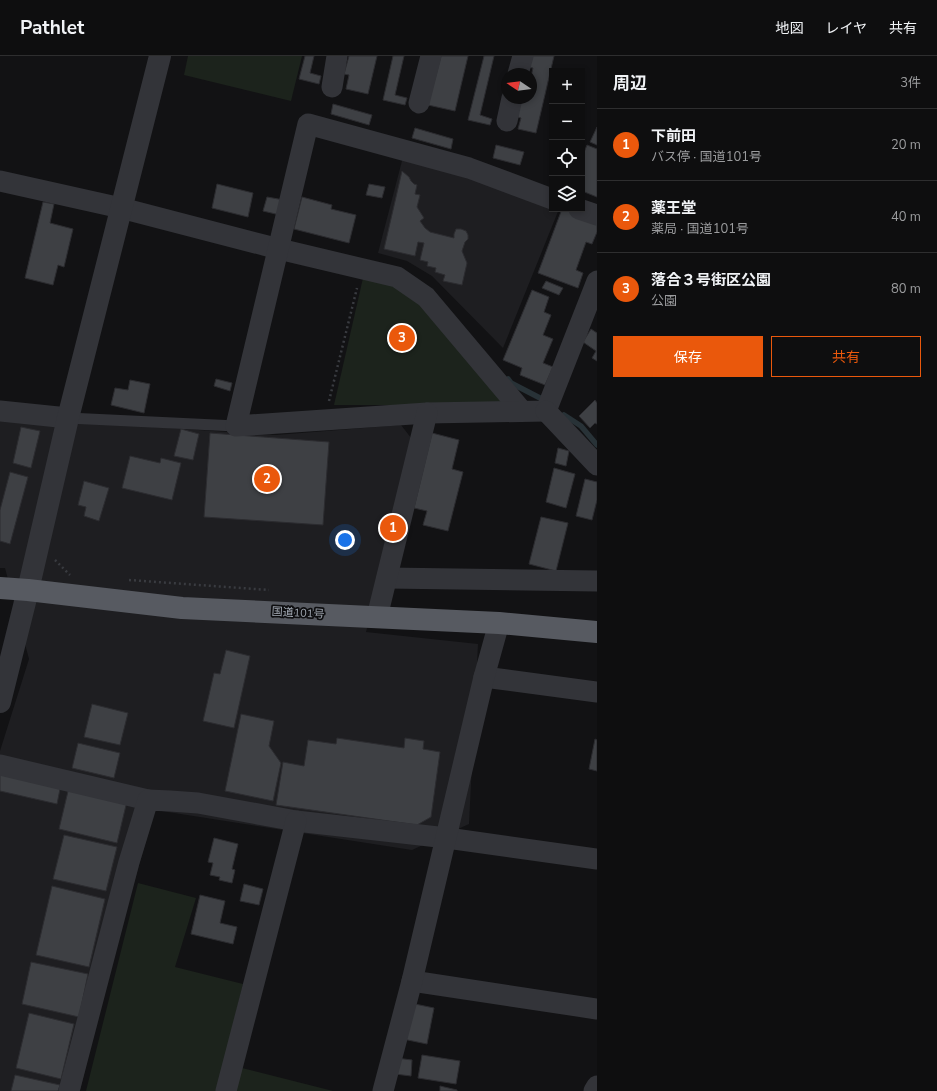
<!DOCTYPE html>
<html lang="ja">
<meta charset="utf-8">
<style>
body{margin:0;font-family:"Nunito Sans","Noto Sans JP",sans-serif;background:#171718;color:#f1f3f6}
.controls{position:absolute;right:12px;top:12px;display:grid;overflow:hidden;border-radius:0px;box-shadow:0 2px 6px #0003}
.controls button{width:36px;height:36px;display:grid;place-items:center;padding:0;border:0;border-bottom:1px solid #2e2e2f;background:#0e0e0f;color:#f1f3f6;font:20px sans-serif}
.compass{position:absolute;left:501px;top:12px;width:36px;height:36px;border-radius:50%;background:#0e0e0f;box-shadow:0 2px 6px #0003;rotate:283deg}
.you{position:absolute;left:345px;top:484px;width:14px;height:14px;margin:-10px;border:3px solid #fff;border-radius:50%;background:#1a73e8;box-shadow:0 0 0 6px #1a73e833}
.badge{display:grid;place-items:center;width:26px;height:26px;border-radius:50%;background:#ea580c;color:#fff;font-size:13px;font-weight:700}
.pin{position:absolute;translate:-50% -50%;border:2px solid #fff;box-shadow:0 1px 4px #0006}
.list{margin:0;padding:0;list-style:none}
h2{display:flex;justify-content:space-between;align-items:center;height:52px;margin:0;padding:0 16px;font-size:17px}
h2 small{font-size:13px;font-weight:400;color:#9b9c9e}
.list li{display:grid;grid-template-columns:26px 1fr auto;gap:12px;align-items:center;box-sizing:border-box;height:72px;padding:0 16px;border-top:1px solid #2e2e2f}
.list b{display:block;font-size:15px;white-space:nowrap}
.list p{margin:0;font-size:13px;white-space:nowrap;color:#9b9c9e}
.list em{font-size:13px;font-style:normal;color:#9b9c9e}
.actions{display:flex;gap:8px;padding:12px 16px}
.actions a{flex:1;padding:9px 0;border:1px solid #ea580c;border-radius:0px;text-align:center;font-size:14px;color:#ea580c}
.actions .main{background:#ea580c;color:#fff}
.icon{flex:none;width:22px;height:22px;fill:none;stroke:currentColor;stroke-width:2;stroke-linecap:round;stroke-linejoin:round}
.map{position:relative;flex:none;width:597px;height:1035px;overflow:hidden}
header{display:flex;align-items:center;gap:24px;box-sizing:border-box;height:56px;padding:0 20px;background:#0e0e0f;border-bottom:1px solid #2e2e2f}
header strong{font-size:19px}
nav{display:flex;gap:22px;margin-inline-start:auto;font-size:14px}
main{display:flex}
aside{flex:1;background:#0e0e0f}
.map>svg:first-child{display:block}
</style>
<header>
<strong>Pathlet</strong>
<nav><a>地図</a><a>レイヤ</a><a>共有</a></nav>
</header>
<main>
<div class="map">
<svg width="597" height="1035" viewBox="0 0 597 1035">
<rect width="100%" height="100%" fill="#121214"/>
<g fill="#1e1e21">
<polygon points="403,101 469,118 552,153 559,153 503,292 432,220 407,205 378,197"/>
<polygon points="0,361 276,379 401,369 415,387 366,576 478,588 469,768 412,794 155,754 110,910 80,1035 0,1035 0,695 29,603 5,512 0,512"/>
</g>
<g fill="#1c231c">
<polygon points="188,0 302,0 291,45 184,19"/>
<polygon points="363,222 400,230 432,252 503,340 498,349 334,349"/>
<polygon points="138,827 196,842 175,911 243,928 217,1035 86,1035"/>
<polygon points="238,1011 333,1035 232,1035"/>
</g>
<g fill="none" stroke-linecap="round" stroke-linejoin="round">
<g stroke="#283237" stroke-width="5.5">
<polyline points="508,323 511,327 540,342"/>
<polyline points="564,359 581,370 597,389"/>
</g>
</g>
<g fill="#3e4044" stroke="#2c2c30">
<polygon points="305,0 314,0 310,17 321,20 319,28 299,23"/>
<polygon points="349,0 377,0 368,38 346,33 349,19 344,18"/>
<polygon points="393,0 404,0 395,39 407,42 405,49 383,44"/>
<polygon points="441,0 468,0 455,55 428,49"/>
<polygon points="484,0 494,0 480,59 492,63 490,69 468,64"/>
<polygon points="529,0 554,0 536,77 518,73 521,62 515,60 519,42 526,44 526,42 531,42 531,21 533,12 527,11"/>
<polygon points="333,48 372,59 369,69 331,58"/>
<polygon points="597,71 597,89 590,86"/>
<polygon points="415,72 453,83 451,93 412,82"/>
<polygon points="496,89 524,96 520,109 493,102"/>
<polygon points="587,89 597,93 597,141 582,135 582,101"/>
<polygon points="402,115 409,121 411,125 414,128 417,129 415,138 420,139 417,151 424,162 420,165 425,172 430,176 454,182 454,178 456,173 461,173 466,175 468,179 468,183 465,186 462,195 467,207 462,229 443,225 445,219 435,216 436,212 427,210 428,206 420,204 424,187 418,186 415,200 384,193"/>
<polygon points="217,128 253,137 248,161 212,152"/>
<polygon points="369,128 385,131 382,142 366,139"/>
<polygon points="267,141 284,144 280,159 263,155"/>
<polygon points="302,141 332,149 331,153 356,159 349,187 294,173"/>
<polygon points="43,146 54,148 50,167 73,173 64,211 58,209 53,229 25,222"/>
<polygon points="562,153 566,153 597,165 597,176 592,188 586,186 576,214 583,217 578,232 538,217"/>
<polygon points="546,225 563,232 559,239 542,232"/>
<polygon points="532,234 549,241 544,256 551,259 543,279 553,283 543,307 553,311 545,329 520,319 522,312 503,304"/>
<polygon points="591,273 597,277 597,305 592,302 596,295 583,286"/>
<polygon points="216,323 232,327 230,335 214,330"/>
<polygon points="130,324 150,328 144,357 111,349 115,332 128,334"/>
<polygon points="595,344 597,347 597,368 595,367 590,372 579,360"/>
<polygon points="21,371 40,375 31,412 13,407"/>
<polygon points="181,373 199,378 193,404 174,400"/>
<polygon points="210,377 329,386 323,469 204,461"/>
<polygon points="432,377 459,384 452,413 463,416 448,475 423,469 427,455 414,452"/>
<polygon points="558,392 569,395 566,410 555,407"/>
<polygon points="130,400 160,407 161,402 181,407 172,444 122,432"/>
<polygon points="554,412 575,418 566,452 546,446"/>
<polygon points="10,416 28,421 10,488 0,485 0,454"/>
<polygon points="585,423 597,426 597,444 592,464 576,460"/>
<polygon points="84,425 109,432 99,465 84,460 86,451 78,449"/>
<polygon points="541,461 568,467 556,515 529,508"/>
<polygon points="226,594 250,600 234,672 203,665 214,617 220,618"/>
<polygon points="92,648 128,657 120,689 84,681"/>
<polygon points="241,658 274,665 269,690 281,707 273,745 225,735"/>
<polygon points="337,682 404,692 405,682 424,685 423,693 440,696 431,761 417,769 276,749 283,706 304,710 308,684 336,688"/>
<polygon points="595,683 597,684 597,715 589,713"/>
<polygon points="78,687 120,697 114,722 72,712"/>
<polygon points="0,714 61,728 57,748 0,735"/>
<polygon points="69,731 127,745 117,787 59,773"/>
<polygon points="64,779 117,791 106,835 53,823"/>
<polygon points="214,782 238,788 232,813 235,814 232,827 219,824 220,821 210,819 213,807 208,806"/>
<polygon points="244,828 263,833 259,849 240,845"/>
<polygon points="52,830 105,843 89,911 36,899"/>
<polygon points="200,839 225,845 220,867 237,871 233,888 191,878"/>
<polygon points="31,906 88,918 79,961 22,948"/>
<polygon points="410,947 434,952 427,988 403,983"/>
<polygon points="29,957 74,968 61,1023 16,1012"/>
<polygon points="422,999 460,1005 456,1028 418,1022"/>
<polygon points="396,1002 412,1004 411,1020 395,1018"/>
<polygon points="15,1019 60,1029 58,1035 11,1035"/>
<polygon points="440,1030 457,1034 457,1035 440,1035"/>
</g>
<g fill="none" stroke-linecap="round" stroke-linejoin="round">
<g stroke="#393b40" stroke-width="2.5" stroke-dasharray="2 3" stroke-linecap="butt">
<polyline points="329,345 357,232"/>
<polyline points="55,504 70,519"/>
<polyline points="129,524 269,534"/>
</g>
<polyline stroke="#333439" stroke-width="11" points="68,362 236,370"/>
<g stroke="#333439" stroke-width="21">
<polyline points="518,18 523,0"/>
<polyline points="332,31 337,0"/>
<polyline points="419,47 431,0"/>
<polyline points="507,65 512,42"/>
<polyline points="0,125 121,152 279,193 397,221 426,241 522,355"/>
<polyline points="552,143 469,112 308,68 236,370 427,357 546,355 597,225"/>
<polyline points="579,153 597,159"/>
<polyline points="0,355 68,362"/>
<polyline points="546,355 597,409"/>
<polyline points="387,522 597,525"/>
<polyline points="377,561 427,357"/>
<polyline points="484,621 597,636"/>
<polyline points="0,709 148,744"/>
<polyline points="412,925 597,953"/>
<polyline points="69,1035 129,806 148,744 170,745 198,747 296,765 447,782 597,803"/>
<polyline points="226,1035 296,765"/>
<polyline points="383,1035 412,925 484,621 499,567"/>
<polyline points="594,1035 597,1030"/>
</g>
<polyline stroke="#333439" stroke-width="22" points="0,646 28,534 68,362 160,0"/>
<polyline stroke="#575a61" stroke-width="22" points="0,532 28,534 182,552 499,567 597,576"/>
</g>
<g text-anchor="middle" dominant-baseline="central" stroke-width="3.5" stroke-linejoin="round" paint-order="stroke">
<g font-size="11" fill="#a3aab4" stroke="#0d0d0f">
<text transform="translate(298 557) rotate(3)">国道101号</text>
</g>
</g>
</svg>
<div class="controls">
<button>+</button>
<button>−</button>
<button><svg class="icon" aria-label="locate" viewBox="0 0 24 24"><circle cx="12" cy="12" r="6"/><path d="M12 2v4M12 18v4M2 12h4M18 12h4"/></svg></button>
<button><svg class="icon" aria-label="layers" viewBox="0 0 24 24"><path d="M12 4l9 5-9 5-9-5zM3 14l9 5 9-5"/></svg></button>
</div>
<svg class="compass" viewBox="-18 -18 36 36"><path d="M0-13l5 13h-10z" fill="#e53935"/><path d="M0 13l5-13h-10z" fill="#9b9c9e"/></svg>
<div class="you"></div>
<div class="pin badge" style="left:393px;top:472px">1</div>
<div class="pin badge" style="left:267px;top:423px">2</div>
<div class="pin badge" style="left:402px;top:282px">3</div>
</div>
<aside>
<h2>周辺<small>3件</small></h2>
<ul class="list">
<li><span class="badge">1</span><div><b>下前田</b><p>バス停 · 国道101号</p></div><em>20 m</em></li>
<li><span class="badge">2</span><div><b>薬王堂</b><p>薬局 · 国道101号</p></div><em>40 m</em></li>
<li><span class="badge">3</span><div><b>落合３号街区公園</b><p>公園</p></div><em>80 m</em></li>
</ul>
<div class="actions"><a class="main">保存</a><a>共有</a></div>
</aside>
</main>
